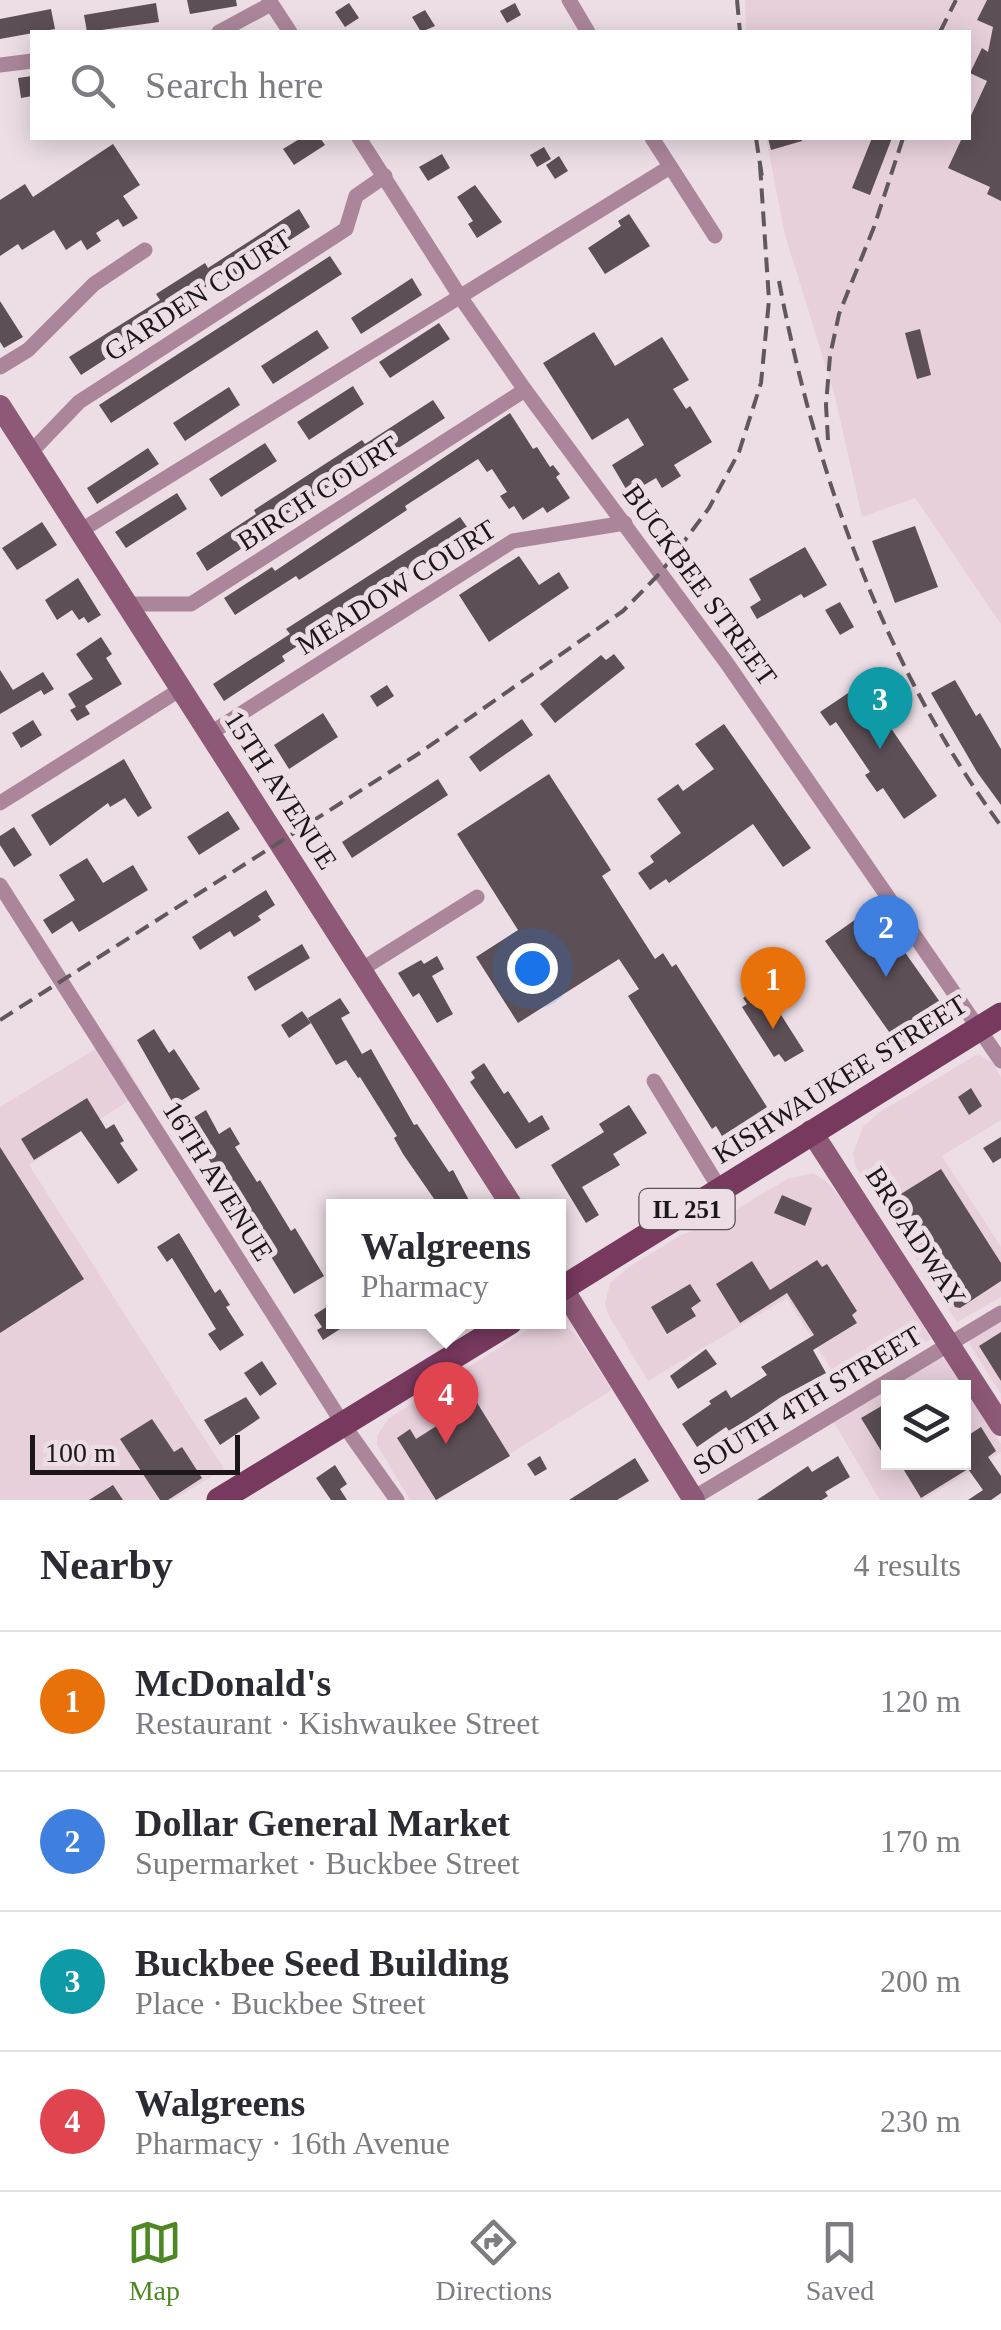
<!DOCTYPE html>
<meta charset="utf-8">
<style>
body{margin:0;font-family:Georgia,serif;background:#f7f7f7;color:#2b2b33}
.controls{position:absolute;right:30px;bottom:30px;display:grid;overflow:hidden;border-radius:0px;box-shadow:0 5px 25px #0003}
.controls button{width:90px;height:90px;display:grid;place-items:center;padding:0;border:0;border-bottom:2px solid #e1e1e2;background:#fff;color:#2b2b33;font:50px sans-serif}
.scale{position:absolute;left:30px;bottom:25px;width:210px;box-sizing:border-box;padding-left:10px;border:5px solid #1b1618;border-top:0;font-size:28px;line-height:35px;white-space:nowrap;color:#1b1618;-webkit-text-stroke:8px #eddee6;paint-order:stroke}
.you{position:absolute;left:532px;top:968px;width:35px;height:35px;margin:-25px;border:8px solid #fff;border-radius:50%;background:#1a73e8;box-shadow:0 0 0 15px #1a73e833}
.badge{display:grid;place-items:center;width:65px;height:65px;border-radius:50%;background:#4e8824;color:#fff;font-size:32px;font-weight:700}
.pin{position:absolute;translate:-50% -82px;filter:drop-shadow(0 2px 5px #0008)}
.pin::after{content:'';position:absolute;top:52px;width:35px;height:30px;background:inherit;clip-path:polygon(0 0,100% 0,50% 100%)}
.popup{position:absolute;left:326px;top:1199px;width:240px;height:130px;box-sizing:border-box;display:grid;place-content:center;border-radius:0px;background:#fff;filter:drop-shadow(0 2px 8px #0005);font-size:32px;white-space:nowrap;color:#7c7c81}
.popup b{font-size:38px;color:#2b2b33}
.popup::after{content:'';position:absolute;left:50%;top:100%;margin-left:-20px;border:20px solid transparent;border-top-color:#fff}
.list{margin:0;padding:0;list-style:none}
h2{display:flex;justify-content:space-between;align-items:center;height:130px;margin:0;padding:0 40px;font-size:42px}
h2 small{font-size:32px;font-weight:400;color:#7c7c81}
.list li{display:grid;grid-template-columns:65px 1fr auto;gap:30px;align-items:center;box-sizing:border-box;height:140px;padding:0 40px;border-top:2px solid #e1e1e2}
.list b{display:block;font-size:38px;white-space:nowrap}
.list p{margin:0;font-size:32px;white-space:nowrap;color:#7c7c81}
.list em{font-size:32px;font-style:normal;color:#7c7c81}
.icon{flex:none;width:55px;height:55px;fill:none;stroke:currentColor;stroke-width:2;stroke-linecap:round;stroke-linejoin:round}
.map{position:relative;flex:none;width:1001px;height:1500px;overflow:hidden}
.search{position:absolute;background:#fff;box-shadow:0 5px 25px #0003;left:30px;right:30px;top:30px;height:110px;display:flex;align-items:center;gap:25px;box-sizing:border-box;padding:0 35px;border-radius:0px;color:#7c7c81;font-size:38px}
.sheet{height:690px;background:#fff}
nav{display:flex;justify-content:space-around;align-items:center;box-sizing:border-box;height:140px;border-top:2px solid #e1e1e2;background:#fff;font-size:28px;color:#7c7c81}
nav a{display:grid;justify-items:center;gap:5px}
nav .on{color:#4e8824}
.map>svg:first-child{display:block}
</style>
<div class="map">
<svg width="1001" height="1500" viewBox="0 0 1001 1500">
<rect width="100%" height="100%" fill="#eddee6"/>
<g fill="#e7d0dc" fill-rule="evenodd">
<polygon points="745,0 1001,0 1001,624 915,498 862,517 835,397 785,235 766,138 968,138 968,32 746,32"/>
<polygon points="110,1040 142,1092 29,1165 224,1469 173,1500 0,1500 0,1107"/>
<polygon points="978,1054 992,1062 1001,1077 1001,1120 942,1156 1001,1247 1001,1297 957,1322 855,1165 853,1153 863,1127 880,1112"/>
<polygon points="813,1173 826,1181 851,1210 931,1339 845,1392 787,1298 648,1381 609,1316 605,1304 610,1283 629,1267 681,1235 712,1224 787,1179"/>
<polygon points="1001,1320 1001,1394 970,1345 970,1339"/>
<polygon points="544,1323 568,1328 576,1335 612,1390 437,1500 410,1500 377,1445 377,1436 388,1419 533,1326"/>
<path d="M942,1357L946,1359L1001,1444V1452L923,1500H880L833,1421ZM888,1388H964V1462H888Z"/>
</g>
<g fill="#5c4f56">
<polygon points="187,0 236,0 237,6 190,14"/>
<polygon points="987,0 1001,0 1001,201 987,194 990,187 948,168 962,138 968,138 968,122 987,81 970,73 982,48 988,52 993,27 977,20"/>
<polygon points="156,3 159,22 87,32 84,15"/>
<polygon points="349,3 359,18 345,27 335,12"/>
<polygon points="515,3 521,15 507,23 500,11"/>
<polygon points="51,9 55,29 0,39 0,19"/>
<polygon points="425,10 435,26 421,32 412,17"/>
<polygon points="32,76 32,96 21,98 18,78"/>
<polygon points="301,138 320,138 325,145 294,165 283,149"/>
<polygon points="768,138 801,138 802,141 771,150"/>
<polygon points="872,138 892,138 870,195 852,188"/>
<polygon points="113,144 140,185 123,196 138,218 123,227 118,219 96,233 101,241 87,250 81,240 66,250 54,230 22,250 18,244 0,256 0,200 25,184 33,197"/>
<polygon points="544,147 551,159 537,167 530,155"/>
<polygon points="442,154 450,168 428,181 419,167"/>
<polygon points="559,156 568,171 555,179 546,165"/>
<polygon points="475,185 502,222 477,238 468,224 473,221 457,197"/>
<polygon points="299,209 310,227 232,278 229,272 155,320 158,325 81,375 69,357 160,300 156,294 205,263 208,268"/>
<polygon points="629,214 650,246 605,274 588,248 621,226 618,221"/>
<polygon points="330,256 342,274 111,423 99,405"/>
<polygon points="412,278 422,295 361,334 351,318"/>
<polygon points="0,301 23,337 4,348 0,342"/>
<polygon points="439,323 450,339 390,378 379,362"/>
<polygon points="920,329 931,375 917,379 905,333"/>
<polygon points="317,330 329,348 273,384 261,366"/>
<polygon points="594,332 615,366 662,337 689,380 673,389 686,409 690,406 712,442 674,465 681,476 662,488 656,478 629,494 612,465 644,445 628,418 592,440 543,363"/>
<polygon points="353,386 364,404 309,440 297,422"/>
<polygon points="229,387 240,405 185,441 173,423"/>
<polygon points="433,400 445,418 389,454 386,450 252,536 255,540 207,571 196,553 256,514 254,510 362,440 365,444"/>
<polygon points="510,413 533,449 537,447 550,467 553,465 560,474 556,477 570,498 547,513 543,507 523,520 514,506 509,509 500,496 507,492 492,469 487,472 478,459 405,506 407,510 360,541 299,580 296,576 235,615 224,598 272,567 275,571"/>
<polygon points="265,443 277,461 221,497 209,479"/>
<polygon points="148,448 159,464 97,504 87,488"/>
<polygon points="177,493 187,509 126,548 115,532"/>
<polygon points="460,517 472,534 282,656 285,661 224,701 213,684 290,634 286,629"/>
<polygon points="42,522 57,545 17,570 2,548"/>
<polygon points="915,526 938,587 895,603 872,541"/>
<polygon points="805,547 827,585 804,598 801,594 757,619 750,607 761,600 749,579"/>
<polygon points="519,556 539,585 559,572 569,588 489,642 459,595"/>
<polygon points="78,578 101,615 88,623 84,617 79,620 72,610 57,620 45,600"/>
<polygon points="840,602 854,627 840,635 825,610"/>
<polygon points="101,637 112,654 106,658 122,684 85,706 90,714 77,721 70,710 76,707 68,694 93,679 76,654"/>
<polygon points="614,654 625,668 555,723 540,704 601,655 606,660"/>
<polygon points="0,670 13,690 43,672 54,689 44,695 41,690 0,714"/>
<polygon points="869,679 890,709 882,715 937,796 904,819 883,788 877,792 865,775 870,772 836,722 830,726 820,712"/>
<polygon points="955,680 976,716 980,713 1001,749 1001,805 977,772 931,693"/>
<polygon points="387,685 394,696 377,707 370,696"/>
<polygon points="323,713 338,737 289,769 274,745"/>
<polygon points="522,719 533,735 480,772 469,757"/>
<polygon points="33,720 42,735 21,748 12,733"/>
<polygon points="724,724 811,848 783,867 753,824 669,883 666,879 650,890 638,873 654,862 650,856 681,833 657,799 678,784 683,791 714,769 695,744"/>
<polygon points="124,759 152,808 138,817 125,798 110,807 108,803 50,846 31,815"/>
<polygon points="549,774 611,870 602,876 655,959 663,953 672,967 676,964 767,1107 722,1136 716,1126 712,1129 628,996 639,989 619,959 518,1023 476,957 518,930 457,834"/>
<polygon points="438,779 448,795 352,858 342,842"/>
<polygon points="228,811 240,829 199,855 187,837"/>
<polygon points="14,827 32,855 14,867 0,845 0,836"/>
<polygon points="87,858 103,883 133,865 148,890 79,932 72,921 52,934 43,920 75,900 59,875"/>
<polygon points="266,890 275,905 258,916 261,920 234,937 230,931 200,950 192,937"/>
<polygon points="873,907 947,1012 899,1046 825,941"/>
<polygon points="302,944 310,958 255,991 247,977"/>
<polygon points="437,956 444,969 432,976 453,1014 437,1023 419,993 413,997 398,973 421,960 424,964"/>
<polygon points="762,985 804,1051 785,1062 779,1054 774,1057 742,1007 747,1004 743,998"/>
<polygon points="340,998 350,1013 341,1018 362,1054 371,1049 414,1125 417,1124 449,1172 453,1170 472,1206 439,1206 403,1154 394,1138 397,1136 360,1077 358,1078 346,1060 336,1065 308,1018"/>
<polygon points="302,1011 311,1023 289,1038 281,1025"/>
<polygon points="154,1029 169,1053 174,1049 200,1089 174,1105 137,1040"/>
<polygon points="484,1063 504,1094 508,1091 529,1123 542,1115 550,1129 516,1149 470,1082 475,1078 471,1072"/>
<polygon points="971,1088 982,1106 969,1115 958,1097"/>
<polygon points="87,1098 106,1129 114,1124 124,1141 120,1143 138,1170 118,1184 81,1131 34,1160 21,1139"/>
<polygon points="629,1105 647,1133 613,1154 620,1165 582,1187 599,1215 586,1223 551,1165 604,1132 599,1124"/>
<polygon points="206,1110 219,1134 230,1127 240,1144 235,1147 257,1182 260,1180 291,1231 295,1228 324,1276 294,1294 251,1224 256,1221 231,1182 226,1186 211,1163 188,1121"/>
<polygon points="1001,1137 1001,1158 993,1163 983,1148"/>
<polygon points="0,1147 84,1279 0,1333"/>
<polygon points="941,1169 1001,1263 1001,1281 960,1308 955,1307 888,1202"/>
<polygon points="782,1195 812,1208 805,1226 774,1213"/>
<polygon points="179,1233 215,1293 220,1289 230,1305 226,1307 244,1335 220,1351 208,1334 216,1329 172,1258 167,1262 157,1247"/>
<polygon points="817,1260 822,1267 827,1264 857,1311 852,1315 857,1323 813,1350 826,1373 781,1397 730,1432 726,1427 697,1447 682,1424 711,1404 709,1401 726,1390 731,1398 767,1375 761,1367 814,1335 787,1293 740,1323 716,1284 752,1261 770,1290"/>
<polygon points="690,1284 701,1301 691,1308 696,1316 667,1334 651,1307"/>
<polygon points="333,1303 334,1322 351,1322 323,1340 317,1330 322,1327 314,1315"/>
<polygon points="1001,1332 1001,1381 979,1346"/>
<polygon points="706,1349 717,1364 678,1389 670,1376"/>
<polygon points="262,1361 277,1384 260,1396 244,1373"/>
<polygon points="246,1397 260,1418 220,1445 204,1420"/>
<polygon points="476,1401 510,1456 436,1500 397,1438 410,1429 416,1439"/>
<polygon points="885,1404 888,1409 888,1462 861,1418"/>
<polygon points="152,1419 174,1452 182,1447 202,1478 168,1500 160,1500 120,1439"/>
<polygon points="981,1427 996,1451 988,1457 1001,1476 1001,1493 991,1500 968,1500 983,1490 968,1469 921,1498 899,1462 964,1462 964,1438"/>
<polygon points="540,1456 547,1469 535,1476 527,1464"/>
<polygon points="838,1456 850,1477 825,1492 828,1496 822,1500 757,1500 808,1466 812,1472"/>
<polygon points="635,1458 649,1481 617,1500 569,1500"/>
<polygon points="335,1465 347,1484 340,1489 347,1500 331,1500 316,1478"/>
<polygon points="113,1485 123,1500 89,1500"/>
</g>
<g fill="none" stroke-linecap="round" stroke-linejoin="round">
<g stroke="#ab869a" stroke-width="15">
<polyline points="269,0 290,32"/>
<polyline points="569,0 588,32"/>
<polyline points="219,32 271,4"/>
<polyline points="0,65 32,61"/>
<polyline points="359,138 461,298 525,390 726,662 1001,1061"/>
<polyline points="652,138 715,236"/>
<polyline points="0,367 28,350 94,284 145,250"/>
<polyline points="30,453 79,402 346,229 356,196 385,176"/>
<polyline points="80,531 670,167"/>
<polyline points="127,604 191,604 525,390"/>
<polyline points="209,734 513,541 625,523"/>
<polyline points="0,803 181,689"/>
<polyline points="0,885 343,1424 397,1500"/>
<polyline points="362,969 477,897"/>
<polyline points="654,1081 720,1189"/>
<polyline points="690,1500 1001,1313"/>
</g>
<g stroke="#8e5977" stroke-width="22">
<polyline points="0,406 512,1206"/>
<polyline points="811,1131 1001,1425"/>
<polyline points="558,1281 694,1500"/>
</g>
<g stroke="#77395e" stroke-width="25">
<polyline points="558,1291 1001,1015"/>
<polyline points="219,1500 510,1322"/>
</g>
<g stroke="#60585c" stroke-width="4" stroke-dasharray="15 8" stroke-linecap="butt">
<polyline points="737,0 740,32"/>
<polyline points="940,32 956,0"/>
<polyline points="756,138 762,177"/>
<path d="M779,281C815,472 885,668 1001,826"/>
<polyline points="828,440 826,405 830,356 839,314 874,227 903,138"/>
<polyline points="0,1020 418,754 623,611 661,572 709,508 739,452 761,383 769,300 760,165"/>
</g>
</g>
<g text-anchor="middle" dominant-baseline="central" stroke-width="10" stroke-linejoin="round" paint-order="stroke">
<rect fill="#eddee6" stroke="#5a5256" stroke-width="2.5" x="639.5" y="1189" width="95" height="40" rx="8"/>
<g font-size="25" font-weight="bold" fill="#1b1618">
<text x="687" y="1209">IL 251</text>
</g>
<g font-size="28" fill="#1b1618" stroke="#eddee6">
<text transform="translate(198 295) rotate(-33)">GARDEN COURT</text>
<text transform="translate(318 493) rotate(-33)">BIRCH COURT</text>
<text transform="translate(700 585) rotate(54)">BUCKBEE STREET</text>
<text transform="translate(396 587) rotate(-32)">MEADOW COURT</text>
<text transform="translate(281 790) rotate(57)">15TH AVENUE</text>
<text transform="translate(840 1079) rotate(-32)">KISHWAUKEE STREET</text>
<text transform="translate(218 1181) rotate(58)">16TH AVENUE</text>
<text transform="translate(916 1236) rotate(57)">BROADWAY</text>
<text transform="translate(807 1400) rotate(-31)">SOUTH 4TH STREET</text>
</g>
</g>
</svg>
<div class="controls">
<button><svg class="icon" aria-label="layers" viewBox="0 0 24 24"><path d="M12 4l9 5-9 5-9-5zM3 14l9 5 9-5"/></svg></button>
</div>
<div class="scale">100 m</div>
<div class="you"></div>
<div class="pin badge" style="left:773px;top:1029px;background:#e8710a">1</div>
<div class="pin badge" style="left:886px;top:977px;background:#3f7fe0">2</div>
<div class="pin badge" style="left:880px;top:749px;background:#0f9aa8">3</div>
<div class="pin badge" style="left:446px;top:1444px;background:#e0444e">4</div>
<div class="popup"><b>Walgreens</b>Pharmacy</div>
<div class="search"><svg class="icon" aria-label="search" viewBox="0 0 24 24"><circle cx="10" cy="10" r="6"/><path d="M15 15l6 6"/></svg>Search here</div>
</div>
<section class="sheet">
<h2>Nearby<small>4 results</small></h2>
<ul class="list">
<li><span class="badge" style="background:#e8710a">1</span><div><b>McDonald's</b><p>Restaurant · Kishwaukee Street</p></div><em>120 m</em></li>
<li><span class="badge" style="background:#3f7fe0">2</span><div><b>Dollar General Market</b><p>Supermarket · Buckbee Street</p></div><em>170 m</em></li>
<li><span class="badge" style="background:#0f9aa8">3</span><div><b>Buckbee Seed Building</b><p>Place · Buckbee Street</p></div><em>200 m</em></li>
<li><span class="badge" style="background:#e0444e">4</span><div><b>Walgreens</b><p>Pharmacy · 16th Avenue</p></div><em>230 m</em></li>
</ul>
</section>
<nav>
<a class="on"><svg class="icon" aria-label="map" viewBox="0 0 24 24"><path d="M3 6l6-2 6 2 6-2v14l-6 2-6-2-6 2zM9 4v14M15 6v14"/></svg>Map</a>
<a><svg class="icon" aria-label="directions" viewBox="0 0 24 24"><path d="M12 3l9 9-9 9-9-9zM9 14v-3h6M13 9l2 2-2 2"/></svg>Directions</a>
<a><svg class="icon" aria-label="saved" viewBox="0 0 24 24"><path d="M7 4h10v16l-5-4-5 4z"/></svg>Saved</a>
</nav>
